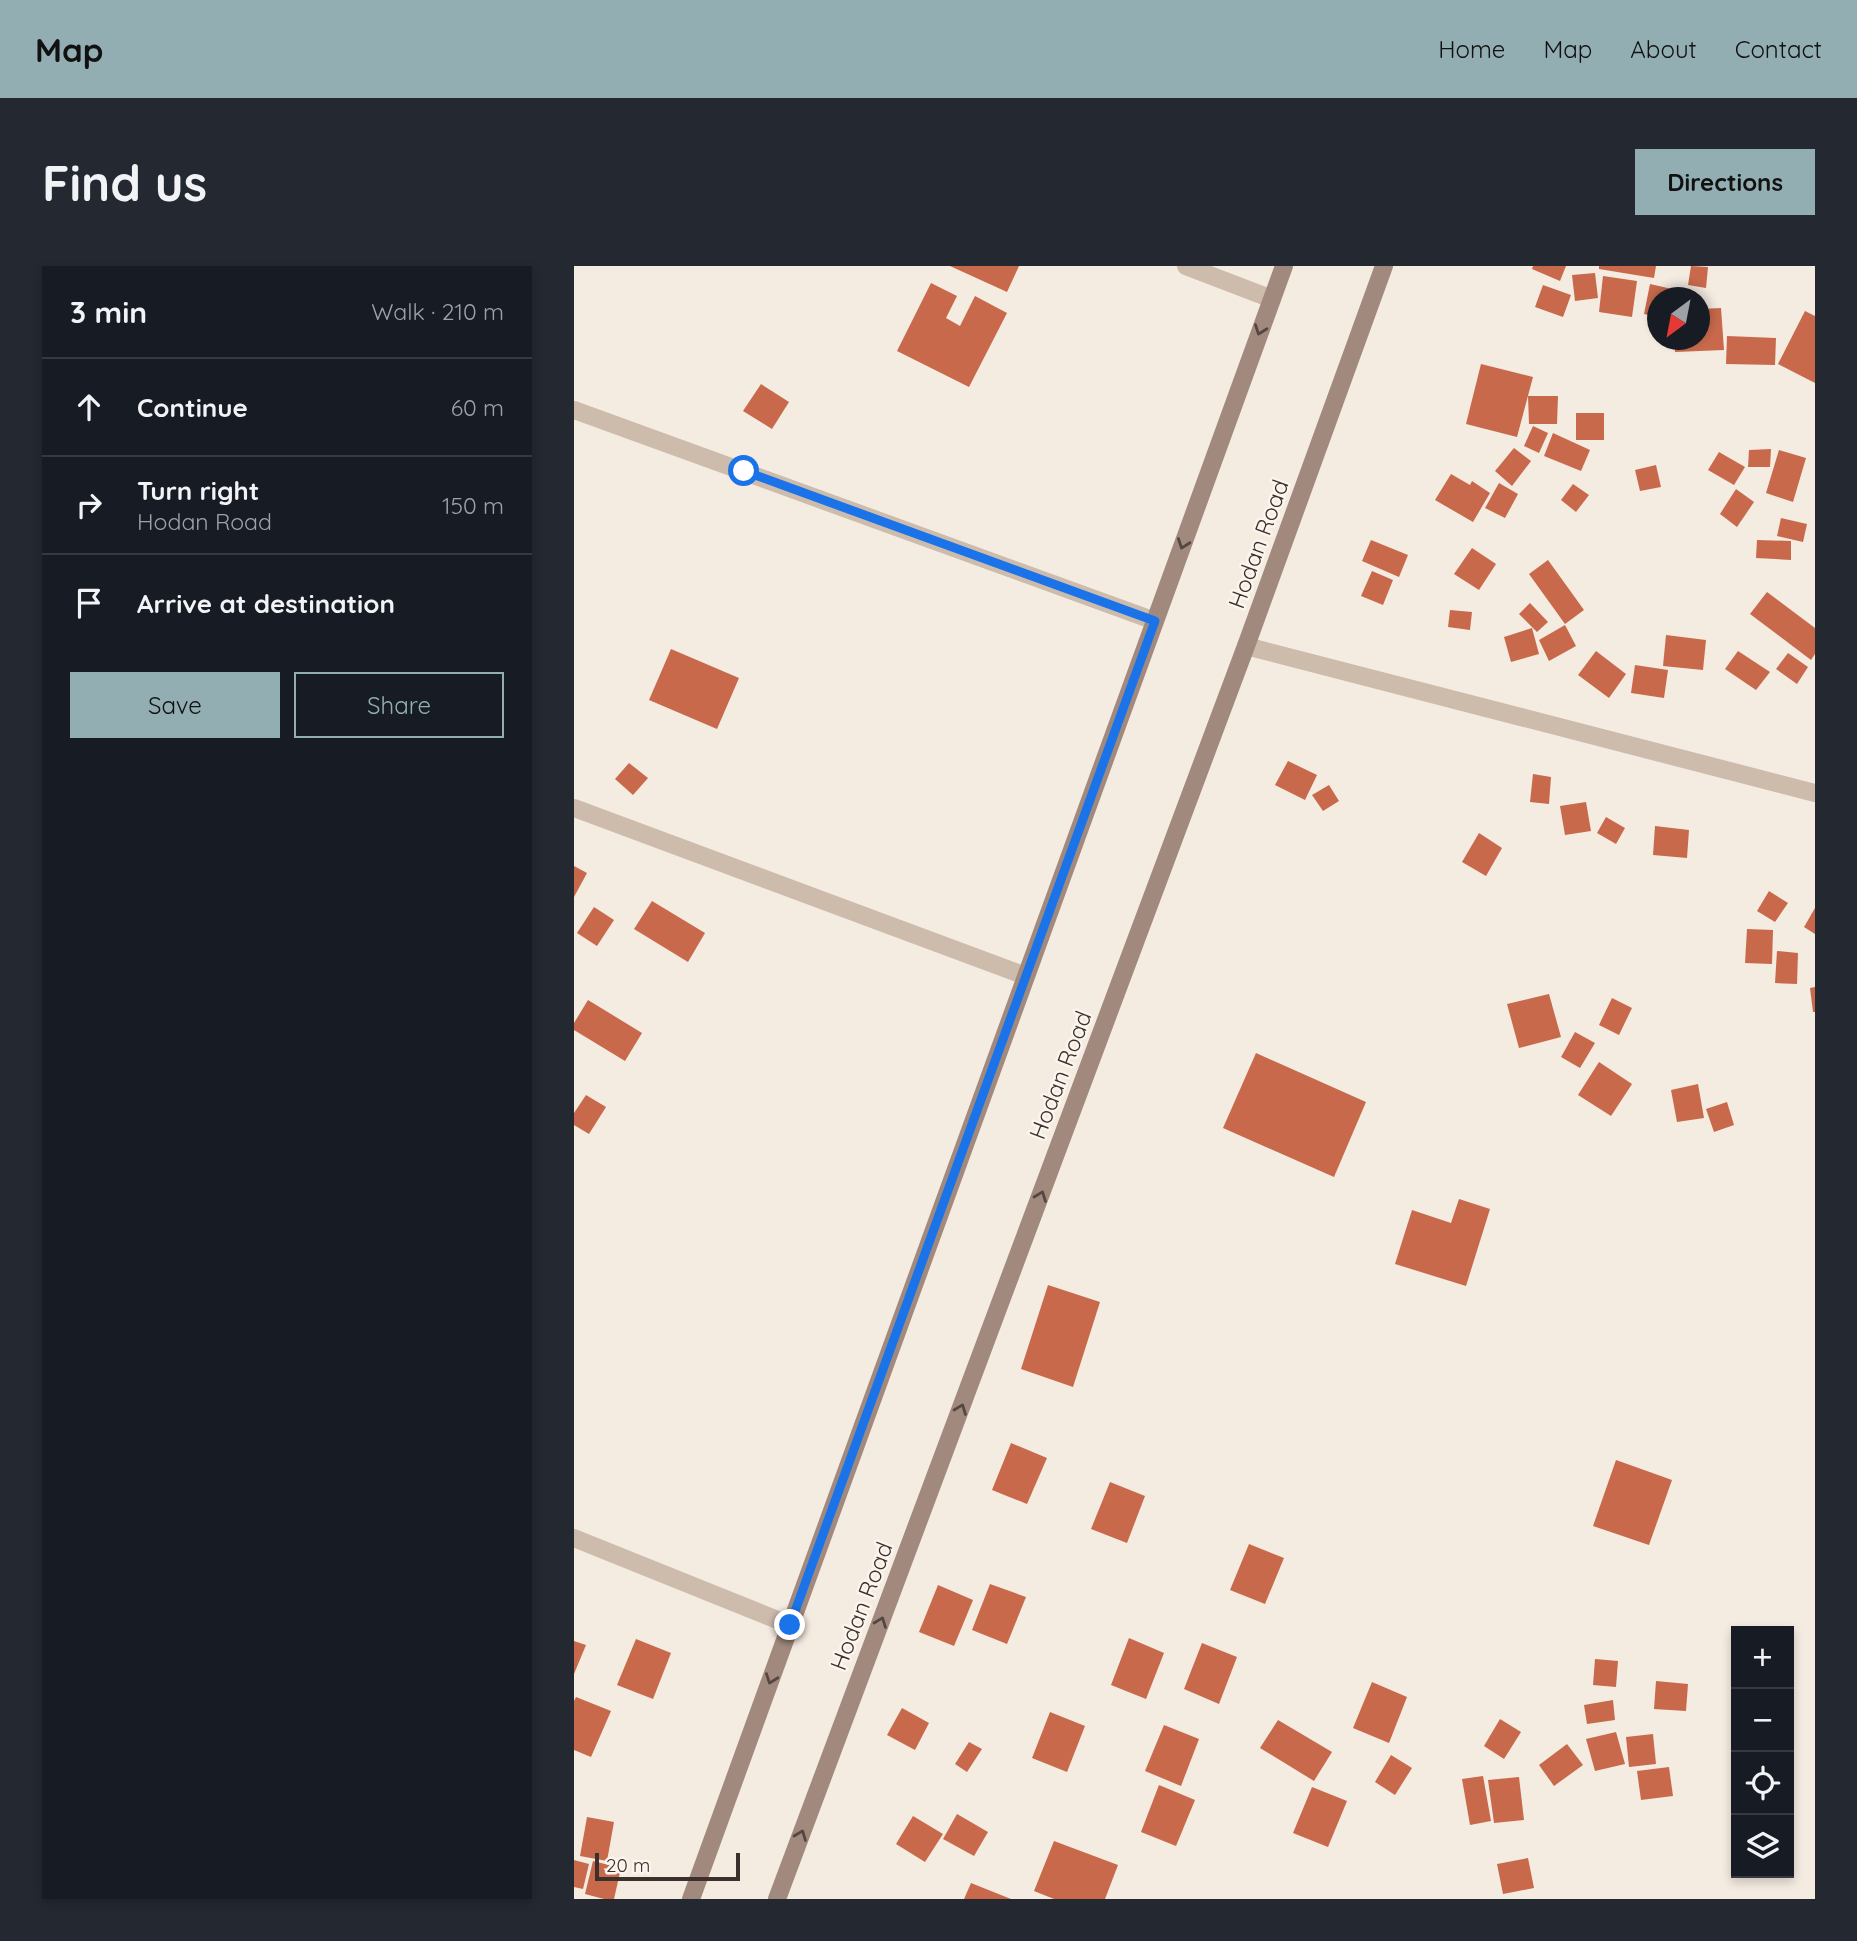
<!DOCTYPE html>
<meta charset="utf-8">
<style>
body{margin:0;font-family:Quicksand,sans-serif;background:#242831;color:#f1f3f6}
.controls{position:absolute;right:21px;bottom:21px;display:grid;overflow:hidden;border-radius:0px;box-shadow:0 4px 10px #0003}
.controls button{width:63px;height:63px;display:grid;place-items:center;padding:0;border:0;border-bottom:2px solid #363941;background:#171b24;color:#f1f3f6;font:35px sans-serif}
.compass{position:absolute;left:1073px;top:21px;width:63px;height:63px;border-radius:50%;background:#171b24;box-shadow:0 4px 10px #0003;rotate:212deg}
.scale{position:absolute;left:21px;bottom:18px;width:145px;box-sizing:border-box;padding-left:7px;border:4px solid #3b302b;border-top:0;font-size:19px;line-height:24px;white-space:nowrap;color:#3b302b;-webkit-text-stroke:5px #fbf5ee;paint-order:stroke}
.stop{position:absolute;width:21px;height:21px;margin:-16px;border:5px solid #1a73e8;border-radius:50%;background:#fff}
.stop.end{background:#1a73e8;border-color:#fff;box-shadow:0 2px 7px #0008}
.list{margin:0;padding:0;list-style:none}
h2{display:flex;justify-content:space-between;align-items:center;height:91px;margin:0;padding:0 28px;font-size:30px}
h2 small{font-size:23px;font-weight:400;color:#9ea1a6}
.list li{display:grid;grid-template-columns:46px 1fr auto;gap:21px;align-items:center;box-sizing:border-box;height:98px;padding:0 28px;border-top:2px solid #363941}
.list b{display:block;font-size:26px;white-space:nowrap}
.list p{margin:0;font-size:23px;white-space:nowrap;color:#9ea1a6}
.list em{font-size:23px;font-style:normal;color:#9ea1a6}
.actions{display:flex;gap:14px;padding:21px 28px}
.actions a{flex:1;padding:16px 0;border:2px solid #92aeb2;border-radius:0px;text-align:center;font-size:24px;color:#92aeb2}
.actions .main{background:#92aeb2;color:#111}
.icon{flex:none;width:38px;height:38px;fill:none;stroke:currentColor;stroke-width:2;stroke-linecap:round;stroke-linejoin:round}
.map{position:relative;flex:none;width:1241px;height:1633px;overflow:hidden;border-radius:0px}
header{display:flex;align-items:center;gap:42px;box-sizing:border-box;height:98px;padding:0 35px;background:#92aeb2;color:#111}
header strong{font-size:33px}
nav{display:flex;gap:38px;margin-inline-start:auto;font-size:24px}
.intro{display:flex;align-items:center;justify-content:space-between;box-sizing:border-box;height:168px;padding:0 42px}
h1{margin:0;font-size:49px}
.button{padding:18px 32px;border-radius:0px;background:#92aeb2;color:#111;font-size:24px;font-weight:700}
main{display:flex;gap:42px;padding:0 42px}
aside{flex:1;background:#171b24;border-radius:0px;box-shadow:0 4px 10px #0003}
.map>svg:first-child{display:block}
</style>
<header>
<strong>Map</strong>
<nav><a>Home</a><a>Map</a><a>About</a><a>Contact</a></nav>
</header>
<div class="intro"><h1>Find us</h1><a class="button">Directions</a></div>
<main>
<aside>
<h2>3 min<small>Walk · 210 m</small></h2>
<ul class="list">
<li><svg class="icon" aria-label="ahead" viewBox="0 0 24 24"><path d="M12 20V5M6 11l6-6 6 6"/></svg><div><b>Continue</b></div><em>60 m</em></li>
<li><svg class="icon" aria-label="right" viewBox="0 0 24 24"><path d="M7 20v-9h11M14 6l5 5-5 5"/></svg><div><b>Turn right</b><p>Hodan Road</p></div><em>150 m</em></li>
<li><svg class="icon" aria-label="arrive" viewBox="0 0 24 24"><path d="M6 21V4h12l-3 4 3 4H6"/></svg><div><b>Arrive at destination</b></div></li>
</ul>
<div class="actions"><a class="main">Save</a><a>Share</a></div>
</aside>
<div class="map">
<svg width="1241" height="1633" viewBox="0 0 1241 1633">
<rect width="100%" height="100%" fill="#f4ebe1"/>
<g fill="#c8694b">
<polygon points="376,0 445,0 433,26"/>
<polygon points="959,0 992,0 986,15 958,3"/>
<polygon points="1025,0 1082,0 1080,12 1025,3"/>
<polygon points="1117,0 1134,1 1132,22 1114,19"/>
<polygon points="1021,7 1024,32 1001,35 998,9"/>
<polygon points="1029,10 1063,15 1058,51 1025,46"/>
<polygon points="357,17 383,30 372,52 386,60 401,30 433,47 395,121 323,85"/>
<polygon points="1076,18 1098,23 1096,32 1084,32 1084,51 1070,48"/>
<polygon points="969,19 997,29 989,51 961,41"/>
<polygon points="1147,42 1150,84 1101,86 1100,74 1126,74 1126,43"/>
<polygon points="1231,45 1241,50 1241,117 1204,98"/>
<polygon points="1153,70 1202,72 1201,99 1152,98"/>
<polygon points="907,98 959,111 943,171 892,158"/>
<polygon points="187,118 215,136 198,163 169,145"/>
<polygon points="954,130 984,130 983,158 955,158"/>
<rect x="1002" y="147" width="28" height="27"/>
<polygon points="959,160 974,167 965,187 950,180"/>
<polygon points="979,167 1016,184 1007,205 970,190"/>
<polygon points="940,182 957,195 938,220 921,205"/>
<polygon points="1197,183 1196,201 1174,201 1175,184"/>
<polygon points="1205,184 1232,192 1219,236 1192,227"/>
<polygon points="1145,186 1171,201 1160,219 1134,204"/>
<polygon points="1082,199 1087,221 1066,225 1061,204"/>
<polygon points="877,208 896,219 898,215 916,227 899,256 861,234"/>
<polygon points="925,217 944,228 931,252 911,242"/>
<polygon points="999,218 1015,229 1002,246 987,234"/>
<polygon points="1162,223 1180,236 1163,261 1146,248"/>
<polygon points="1207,252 1233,258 1229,276 1203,270"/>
<polygon points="797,274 834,289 825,311 788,295"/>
<polygon points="1183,274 1217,275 1217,294 1182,292"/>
<polygon points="898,282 922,298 905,324 880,308"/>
<polygon points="974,294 1010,344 991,358 955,308"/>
<polygon points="798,305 819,314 809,339 787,330"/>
<polygon points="1193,326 1241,362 1241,388 1237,394 1176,348"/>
<polygon points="956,337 974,356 963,366 945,348"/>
<polygon points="876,344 898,346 896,364 874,361"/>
<polygon points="991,359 1002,380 975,395 965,374"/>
<polygon points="958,362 965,388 937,396 930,371"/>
<polygon points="1092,369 1132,374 1129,404 1089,400"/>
<polygon points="97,383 165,412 143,463 75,434"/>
<polygon points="1022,385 1052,408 1035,432 1004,409"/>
<polygon points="1164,385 1196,406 1182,424 1151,403"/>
<polygon points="1214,387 1234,401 1223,418 1202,403"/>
<polygon points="1061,399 1094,404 1090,432 1057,427"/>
<polygon points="714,495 743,509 731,534 701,519"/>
<polygon points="55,497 74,512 59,529 41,513"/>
<polygon points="959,508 977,511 975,538 956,536"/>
<polygon points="755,519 765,535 749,545 738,529"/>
<polygon points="1012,536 1017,565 991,569 986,540"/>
<polygon points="1032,551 1051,562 1042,578 1023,567"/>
<polygon points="1081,560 1115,564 1113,592 1079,589"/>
<polygon points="905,567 928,582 912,610 888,596"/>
<polygon points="0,600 13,607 0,631"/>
<polygon points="1195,625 1214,637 1201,656 1183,645"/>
<polygon points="78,635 131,667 114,696 60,663"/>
<polygon points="20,641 40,654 23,680 3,667"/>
<polygon points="1241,642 1241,668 1230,661"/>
<polygon points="1173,663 1199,664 1198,698 1171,697"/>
<polygon points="1203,685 1224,687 1223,718 1201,717"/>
<polygon points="1241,721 1241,746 1239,746 1236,722"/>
<polygon points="975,728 987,771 945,782 933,738"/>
<polygon points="1038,732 1058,742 1045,769 1025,759"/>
<polygon points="14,734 68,767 51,795 0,764 0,757"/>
<polygon points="1001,766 1021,777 1006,802 987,791"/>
<polygon points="682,787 792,836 760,911 649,862"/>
<polygon points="1025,796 1058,818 1037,850 1004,829"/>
<polygon points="1124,818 1130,852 1103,856 1097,824"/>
<polygon points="12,829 32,841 15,868 0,859 0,847"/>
<polygon points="1153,836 1160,859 1140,866 1132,843"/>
<polygon points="885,933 916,943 892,1020 821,998 838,944 877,957"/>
<polygon points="474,1019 526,1036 499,1121 447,1103"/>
<polygon points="437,1177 473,1192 453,1238 418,1224"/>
<polygon points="1042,1194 1098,1214 1075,1279 1019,1260"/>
<polygon points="536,1216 571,1230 553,1277 517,1263"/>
<polygon points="675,1278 710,1292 691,1338 656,1324"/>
<polygon points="416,1318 452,1331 433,1378 398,1364"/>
<polygon points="364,1319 399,1334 380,1380 345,1366"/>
<polygon points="555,1372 590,1387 572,1433 537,1419"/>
<polygon points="62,1373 97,1387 79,1433 43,1419"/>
<polygon points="0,1375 12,1379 0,1408"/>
<polygon points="628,1377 663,1391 645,1438 610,1423"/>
<polygon points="1021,1393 1044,1395 1042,1421 1019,1419"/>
<polygon points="1082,1415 1114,1418 1112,1445 1080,1443"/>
<polygon points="798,1416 833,1431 815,1477 779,1462"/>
<polygon points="2,1431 37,1445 17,1491 0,1484 0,1435"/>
<polygon points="1039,1434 1041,1454 1013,1458 1010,1439"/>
<polygon points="328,1442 355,1457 341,1484 313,1469"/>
<polygon points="476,1446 511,1460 493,1506 458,1492"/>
<polygon points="926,1453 947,1466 930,1493 910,1480"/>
<polygon points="704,1454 758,1486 740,1515 686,1482"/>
<polygon points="590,1459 625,1473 607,1520 571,1505"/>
<polygon points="1042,1466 1051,1498 1021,1505 1012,1473"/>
<polygon points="1079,1468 1082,1498 1055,1501 1052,1471"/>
<polygon points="395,1476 408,1483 393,1506 381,1498"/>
<polygon points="993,1478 1009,1499 980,1520 965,1499"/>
<polygon points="817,1489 838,1502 821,1529 801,1516"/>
<polygon points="1095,1501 1099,1530 1067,1534 1063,1505"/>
<polygon points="909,1510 917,1555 896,1559 888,1513"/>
<polygon points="945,1511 950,1554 920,1557 914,1514"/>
<polygon points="585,1519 621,1534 602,1580 567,1566"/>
<polygon points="738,1521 773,1535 754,1581 719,1567"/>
<polygon points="383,1548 414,1566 400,1590 369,1573"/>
<polygon points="339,1550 369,1568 351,1596 322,1578"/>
<polygon points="13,1551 40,1556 33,1595 6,1590"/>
<polygon points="480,1575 544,1599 531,1633 480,1633 460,1625"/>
<polygon points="954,1592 960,1622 929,1628 923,1598"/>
<polygon points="0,1594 15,1598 9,1623 0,1621"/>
<polygon points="19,1595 47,1602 40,1633 30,1633 11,1628"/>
<polygon points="397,1617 437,1633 390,1633"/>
</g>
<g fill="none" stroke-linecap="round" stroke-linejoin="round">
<g stroke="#cdbbac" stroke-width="18">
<polyline points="612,0 698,33"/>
<polyline points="0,144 581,355"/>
<polyline points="672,380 1241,527"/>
<polyline points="0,542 452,710"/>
<polyline points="0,1272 216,1359"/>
</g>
<g stroke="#a18a7d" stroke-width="18">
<polyline points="117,1633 710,0"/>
<polyline points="203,1633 672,380 810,0"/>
</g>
</g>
<defs><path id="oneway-chevron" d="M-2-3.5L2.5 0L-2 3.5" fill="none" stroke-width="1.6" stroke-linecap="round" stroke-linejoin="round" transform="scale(1.75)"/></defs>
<g stroke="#544640">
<use href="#oneway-chevron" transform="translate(686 64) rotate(110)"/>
<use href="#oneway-chevron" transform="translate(609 278) rotate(110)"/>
<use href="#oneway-chevron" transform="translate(467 930) rotate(-69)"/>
<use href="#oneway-chevron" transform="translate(387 1143) rotate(-69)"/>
<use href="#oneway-chevron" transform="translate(307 1356) rotate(-69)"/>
<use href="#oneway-chevron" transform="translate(197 1413) rotate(110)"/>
<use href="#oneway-chevron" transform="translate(227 1569) rotate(-69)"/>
</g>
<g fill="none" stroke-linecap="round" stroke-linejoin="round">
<polyline stroke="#1a73e8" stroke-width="9" points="170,205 581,355 216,1359"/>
</g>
<g text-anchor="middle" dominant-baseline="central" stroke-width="5" stroke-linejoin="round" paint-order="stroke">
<g font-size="23" fill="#3b302b" stroke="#fbf5ee">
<text transform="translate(684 278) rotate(-70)">Hodan Road</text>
<text transform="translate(486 809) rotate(-69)">Hodan Road</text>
<text transform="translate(287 1340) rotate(-69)">Hodan Road</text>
</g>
</g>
</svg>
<div class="controls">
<button>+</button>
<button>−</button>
<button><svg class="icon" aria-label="locate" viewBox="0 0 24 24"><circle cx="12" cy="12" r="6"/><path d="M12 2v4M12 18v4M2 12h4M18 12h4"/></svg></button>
<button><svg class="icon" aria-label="layers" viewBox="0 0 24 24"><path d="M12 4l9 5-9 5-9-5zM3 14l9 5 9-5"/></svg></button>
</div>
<svg class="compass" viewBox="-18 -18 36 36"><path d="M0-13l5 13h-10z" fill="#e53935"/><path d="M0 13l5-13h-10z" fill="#9ea1a6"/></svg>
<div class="scale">20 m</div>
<div class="stop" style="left:170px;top:205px"></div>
<div class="stop end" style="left:216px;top:1359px"></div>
</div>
</main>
